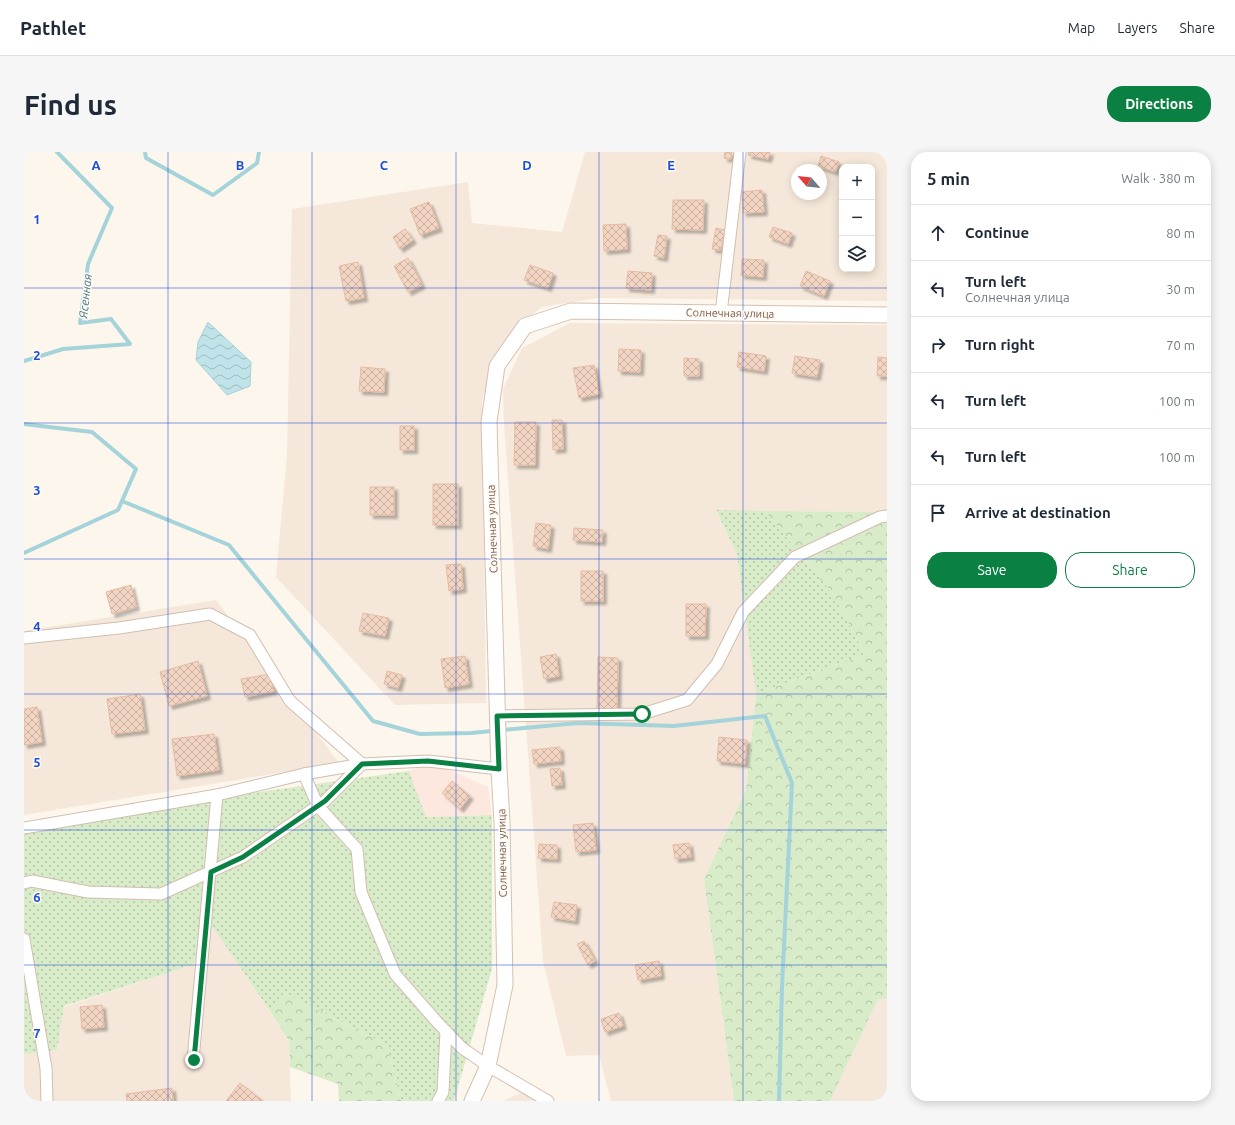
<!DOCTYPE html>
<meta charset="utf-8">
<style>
body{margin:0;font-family:Ubuntu,sans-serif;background:#f6f6f7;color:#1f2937}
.controls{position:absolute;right:12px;top:12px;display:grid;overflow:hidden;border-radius:8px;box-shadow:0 2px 10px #0003}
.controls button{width:36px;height:36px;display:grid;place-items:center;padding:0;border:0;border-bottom:1px solid #e0e1e3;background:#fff;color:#1f2937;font:20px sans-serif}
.compass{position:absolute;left:767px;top:12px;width:36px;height:36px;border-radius:50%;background:#fff;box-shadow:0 2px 10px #0003;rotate:298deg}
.stop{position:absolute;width:12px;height:12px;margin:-9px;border:3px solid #0b8043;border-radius:50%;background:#fff}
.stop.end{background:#0b8043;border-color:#fff;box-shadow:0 1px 4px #0008}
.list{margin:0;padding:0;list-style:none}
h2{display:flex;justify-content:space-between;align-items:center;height:52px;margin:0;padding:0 16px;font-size:17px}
h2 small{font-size:13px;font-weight:400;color:#747a83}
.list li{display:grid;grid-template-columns:26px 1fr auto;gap:12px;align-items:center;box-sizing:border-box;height:56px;padding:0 16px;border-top:1px solid #e0e1e3}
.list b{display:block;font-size:15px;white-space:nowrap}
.list p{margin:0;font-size:13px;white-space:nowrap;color:#747a83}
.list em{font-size:13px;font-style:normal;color:#747a83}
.actions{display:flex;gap:8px;padding:12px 16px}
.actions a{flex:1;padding:9px 0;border:1px solid #0b8043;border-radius:16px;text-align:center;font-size:14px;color:#0b8043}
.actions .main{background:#0b8043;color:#fff}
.icon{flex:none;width:22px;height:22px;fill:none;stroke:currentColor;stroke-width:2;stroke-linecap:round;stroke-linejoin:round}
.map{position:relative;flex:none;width:863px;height:949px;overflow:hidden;border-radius:16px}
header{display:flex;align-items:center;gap:24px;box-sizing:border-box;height:56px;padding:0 20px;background:#fff;border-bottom:1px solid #e0e1e3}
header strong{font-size:19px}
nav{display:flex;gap:22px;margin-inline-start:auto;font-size:14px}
.intro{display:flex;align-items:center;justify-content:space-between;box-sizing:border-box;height:96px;padding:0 24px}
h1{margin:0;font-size:28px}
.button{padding:10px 18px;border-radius:16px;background:#0b8043;color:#fff;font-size:14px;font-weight:700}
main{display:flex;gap:24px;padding:0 24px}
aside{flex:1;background:#fff;border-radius:16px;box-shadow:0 2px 10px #0003}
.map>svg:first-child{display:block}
</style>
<header>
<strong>Pathlet</strong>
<nav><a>Map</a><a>Layers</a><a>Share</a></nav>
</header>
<div class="intro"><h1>Find us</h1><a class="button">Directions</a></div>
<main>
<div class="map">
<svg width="863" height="949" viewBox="0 0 863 949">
<defs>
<pattern id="grass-dots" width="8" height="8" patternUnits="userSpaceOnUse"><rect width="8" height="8" fill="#d8ecc9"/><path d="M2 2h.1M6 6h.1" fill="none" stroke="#b4c2a5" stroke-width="1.8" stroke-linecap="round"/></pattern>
<pattern id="forest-crowns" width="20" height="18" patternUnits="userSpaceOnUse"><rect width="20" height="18" fill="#d8ecc9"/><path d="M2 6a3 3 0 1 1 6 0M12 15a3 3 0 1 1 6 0" fill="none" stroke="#b4c2a5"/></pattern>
<pattern id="water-waves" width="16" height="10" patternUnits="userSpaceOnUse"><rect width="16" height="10" fill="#bfe3e8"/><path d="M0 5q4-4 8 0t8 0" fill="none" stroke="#a0bbbe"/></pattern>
<pattern id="building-cross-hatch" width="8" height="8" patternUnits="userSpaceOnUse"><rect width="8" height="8" fill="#f3d5c3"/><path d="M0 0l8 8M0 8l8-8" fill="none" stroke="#cab0a1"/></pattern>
<filter id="shadow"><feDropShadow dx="3.5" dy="3.5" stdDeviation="1" flood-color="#0004"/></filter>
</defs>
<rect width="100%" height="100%" fill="#fdf6ec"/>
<g fill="#f5e8da" fill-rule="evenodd">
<path d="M561,0H863V149L574,146L518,155L494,173L473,206L458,248L462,551L371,553L252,425L263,303L268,57L444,30L448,71L538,80ZM818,15H848V117H818ZM773,18H797V42H773Z"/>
<polygon points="546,171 863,173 863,360 692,359 713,402 732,542 722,638 680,727 710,949 587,949 575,903 542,904 519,809 480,272 479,237 498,196"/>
<polygon points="192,448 315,611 0,663 0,479"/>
<polygon points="189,774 265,889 267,949 0,949 0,902 33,898 40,855 168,813"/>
<polygon points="854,846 863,846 863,949 806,949"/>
<polygon points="498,940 511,949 479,949"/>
</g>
<polygon fill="#fde8e0" points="408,610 464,635 468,663 401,665 385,619"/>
<g fill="url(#grass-dots)">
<polygon points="692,358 741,359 809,442 841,502 732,542 713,402"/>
<polygon points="385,619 402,665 468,663 468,817 430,949 377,949 363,893 261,841 245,858 189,775 168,813 40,854 33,898 0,902 0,677 207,644"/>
</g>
<g fill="url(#forest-crowns)">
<polygon points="741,359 863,360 863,846 854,847 806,949 710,949 680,727 722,638 732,542 841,502 809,442"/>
<polygon points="261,841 363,893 377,949 315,949 314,932 266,915 265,889 245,858"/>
</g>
<polygon fill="url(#water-waves)" stroke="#a5d3da" points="184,170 227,210 226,234 203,243 172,208 174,190"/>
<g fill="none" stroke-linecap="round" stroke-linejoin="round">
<g stroke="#a5d3da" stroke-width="4">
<polyline points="121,0 122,6 189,43 233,11 235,0"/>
<polyline points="0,209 39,197 106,192 87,167 56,171 64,112 88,56 33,0"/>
<polyline points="0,272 68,280 112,317 94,358 0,401"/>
<polyline points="98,349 205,393 349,569 396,582 447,581 554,571 650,574 741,564 768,631 758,835 755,949"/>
</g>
</g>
<g fill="url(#building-cross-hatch)" stroke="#e6bba3" filter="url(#shadow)">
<polygon points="701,0 708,0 707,7 700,6"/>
<polygon points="725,0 746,0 744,7 724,3"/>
<polygon points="797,4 815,10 811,20 794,14"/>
<polygon points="738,38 740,60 719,61 718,40"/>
<polygon points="649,48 680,48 679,78 648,77"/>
<polygon points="405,50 415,76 396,83 386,57"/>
<polygon points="602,72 603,97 580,99 579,73"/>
<polygon points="749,75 768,81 764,92 745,85"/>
<polygon points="692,76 701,78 697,98 688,97"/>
<polygon points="381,77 389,88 376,97 369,85"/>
<polygon points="634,83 643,84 640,106 630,104"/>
<polygon points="384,106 398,133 384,140 370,114"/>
<polygon points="718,107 740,108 739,125 717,123"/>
<polygon points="334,110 340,146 322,149 315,114"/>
<polygon points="506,113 529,121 524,136 500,128"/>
<polygon points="604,119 628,121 627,138 602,136"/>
<polygon points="782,119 806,129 800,144 776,134"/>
<polygon points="595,197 617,198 616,220 594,219"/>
<polygon points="715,200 742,204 740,219 713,215"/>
<polygon points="771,204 796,208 793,225 768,221"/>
<polygon points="854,205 863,206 863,224 853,224"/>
<polygon points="660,206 675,207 675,224 660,224"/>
<polygon points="570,213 575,242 555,246 549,216"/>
<polygon points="337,215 361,217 360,240 335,239"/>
<polygon points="528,268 538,268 539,297 529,298"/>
<polygon points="491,270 512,270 511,313 490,313"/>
<rect x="376" y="274" width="14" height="24"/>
<rect x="409" y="332" width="25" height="41"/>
<rect x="346" y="335" width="24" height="28"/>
<polygon points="512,371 527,373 524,397 509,394"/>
<polygon points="550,376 579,378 578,390 549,388"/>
<polygon points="437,412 439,437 425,439 422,413"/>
<rect x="557" y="419" width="22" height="30"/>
<polygon points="107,433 112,455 88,462 82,440"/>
<polygon points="662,452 682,452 681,484 662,484"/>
<polygon points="339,461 365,466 361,484 335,479"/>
<polygon points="532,502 535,524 520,527 516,505"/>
<polygon points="441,504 445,532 421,536 417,507"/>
<polygon points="574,505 594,506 593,558 573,557"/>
<polygon points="174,509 183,544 145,554 136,520"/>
<polygon points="363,519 378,523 374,536 360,532"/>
<polygon points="246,522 250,539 221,545 217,527"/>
<polygon points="116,542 121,578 88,582 83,547"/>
<polygon points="13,555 18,590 0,593 0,557"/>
<polygon points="190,582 195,618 153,624 148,587"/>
<polygon points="695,585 723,588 721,612 693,609"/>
<polygon points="536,595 537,609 510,612 508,598"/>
<polygon points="536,616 538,633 528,634 526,617"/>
<polygon points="428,629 446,644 436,657 418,641"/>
<polygon points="569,671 572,698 552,700 549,673"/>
<polygon points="665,691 667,705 651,707 649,693"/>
<polygon points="515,692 533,693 533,707 514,706"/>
<polygon points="530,750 553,753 551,769 527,765"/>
<polygon points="560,789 571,809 564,813 553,792"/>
<polygon points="635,809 637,824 614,828 611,813"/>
<polygon points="78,853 80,875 58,877 56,855"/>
<polygon points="595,861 599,874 581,880 577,867"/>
<polygon points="216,931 239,949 202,949"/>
<polygon points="148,936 149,949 103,949 102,942"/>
</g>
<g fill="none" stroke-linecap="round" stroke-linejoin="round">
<defs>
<g id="street">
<polyline points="697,161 716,0"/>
<polyline points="0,486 95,476 186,462 226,483 266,549 338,612 280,622 193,643 0,676"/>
<polyline points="473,564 618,562 663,548 693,512 719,460 771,405 856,365 863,364"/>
<polyline points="280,622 294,654 333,697 337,740 371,822 413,870 438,896 464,914 524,949"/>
<polyline points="0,731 8,729 64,740 137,742 219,705 301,649 338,612 404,609 475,617"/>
<polyline points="0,787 22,916 23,949"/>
<polyline points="169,908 193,643"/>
<polyline points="414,949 419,940 422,879"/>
</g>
<polyline id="secondary" points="448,949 464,914 481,833 478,670 475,617 465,270 473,214 501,174 547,159 863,163"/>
</defs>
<use href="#street" stroke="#d1beb0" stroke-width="13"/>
<use href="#secondary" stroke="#d6c0b0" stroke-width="17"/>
<use href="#street" stroke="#fff" stroke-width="11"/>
<use href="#secondary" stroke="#fff" stroke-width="15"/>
</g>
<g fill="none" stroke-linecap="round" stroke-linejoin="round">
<polyline stroke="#0b8043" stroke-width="5" points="170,908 187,720 219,705 301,649 338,612 404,609 475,617 473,564 618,562"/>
</g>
<path fill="none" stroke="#1d4ed8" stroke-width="1" stroke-opacity="0.55" d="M144,0V949M288,0V949M432,0V949M575,0V949M719,0V949M0,136H863M0,271H863M0,407H863M0,542H863M0,678H863M0,813H863"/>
<g text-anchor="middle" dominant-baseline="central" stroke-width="3" stroke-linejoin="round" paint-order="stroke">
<g font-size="11" fill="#7a5c4d" stroke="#fffaf3">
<text transform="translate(706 161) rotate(1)">Солнечная улица</text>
<text transform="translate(468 377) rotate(-92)">Солнечная улица</text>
<text transform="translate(478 701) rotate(-91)">Солнечная улица</text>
</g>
<g font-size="12" font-style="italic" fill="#437c86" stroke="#fffaf3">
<text transform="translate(61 144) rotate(-84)">Ясенная</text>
</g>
</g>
<g font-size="13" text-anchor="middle" font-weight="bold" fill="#1d4ed8" stroke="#fffaf3" stroke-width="3" stroke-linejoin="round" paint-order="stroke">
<text x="72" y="18">A</text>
<text x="216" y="18">B</text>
<text x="360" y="18">C</text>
<text x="503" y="18">D</text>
<text x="647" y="18">E</text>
<text x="13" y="72">1</text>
<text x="13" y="208">2</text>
<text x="13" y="343">3</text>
<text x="13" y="479">4</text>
<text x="13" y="615">5</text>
<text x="13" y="750">6</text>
<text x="13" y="886">7</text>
</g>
</svg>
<div class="controls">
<button>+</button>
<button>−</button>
<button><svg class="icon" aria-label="layers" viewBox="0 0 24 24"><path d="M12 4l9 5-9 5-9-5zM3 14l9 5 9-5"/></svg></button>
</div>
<svg class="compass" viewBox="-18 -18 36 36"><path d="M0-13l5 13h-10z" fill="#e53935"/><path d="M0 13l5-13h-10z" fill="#747a83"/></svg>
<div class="stop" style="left:618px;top:562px"></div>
<div class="stop end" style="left:170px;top:908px"></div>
</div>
<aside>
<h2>5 min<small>Walk · 380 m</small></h2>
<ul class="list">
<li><svg class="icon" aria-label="ahead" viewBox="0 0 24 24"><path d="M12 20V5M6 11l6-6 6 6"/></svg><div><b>Continue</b></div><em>80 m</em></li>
<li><svg class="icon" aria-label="left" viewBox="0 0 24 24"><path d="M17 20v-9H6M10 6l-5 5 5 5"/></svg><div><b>Turn left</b><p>Солнечная улица</p></div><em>30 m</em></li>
<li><svg class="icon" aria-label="right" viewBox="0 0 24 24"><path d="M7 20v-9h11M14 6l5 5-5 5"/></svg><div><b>Turn right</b></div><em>70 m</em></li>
<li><svg class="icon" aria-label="left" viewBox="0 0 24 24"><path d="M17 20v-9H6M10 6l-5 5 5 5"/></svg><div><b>Turn left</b></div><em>100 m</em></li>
<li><svg class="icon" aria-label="left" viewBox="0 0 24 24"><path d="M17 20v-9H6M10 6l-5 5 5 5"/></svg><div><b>Turn left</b></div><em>100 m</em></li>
<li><svg class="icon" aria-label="arrive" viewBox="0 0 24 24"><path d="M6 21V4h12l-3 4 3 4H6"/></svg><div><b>Arrive at destination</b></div></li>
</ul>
<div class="actions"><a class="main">Save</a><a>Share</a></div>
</aside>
</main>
